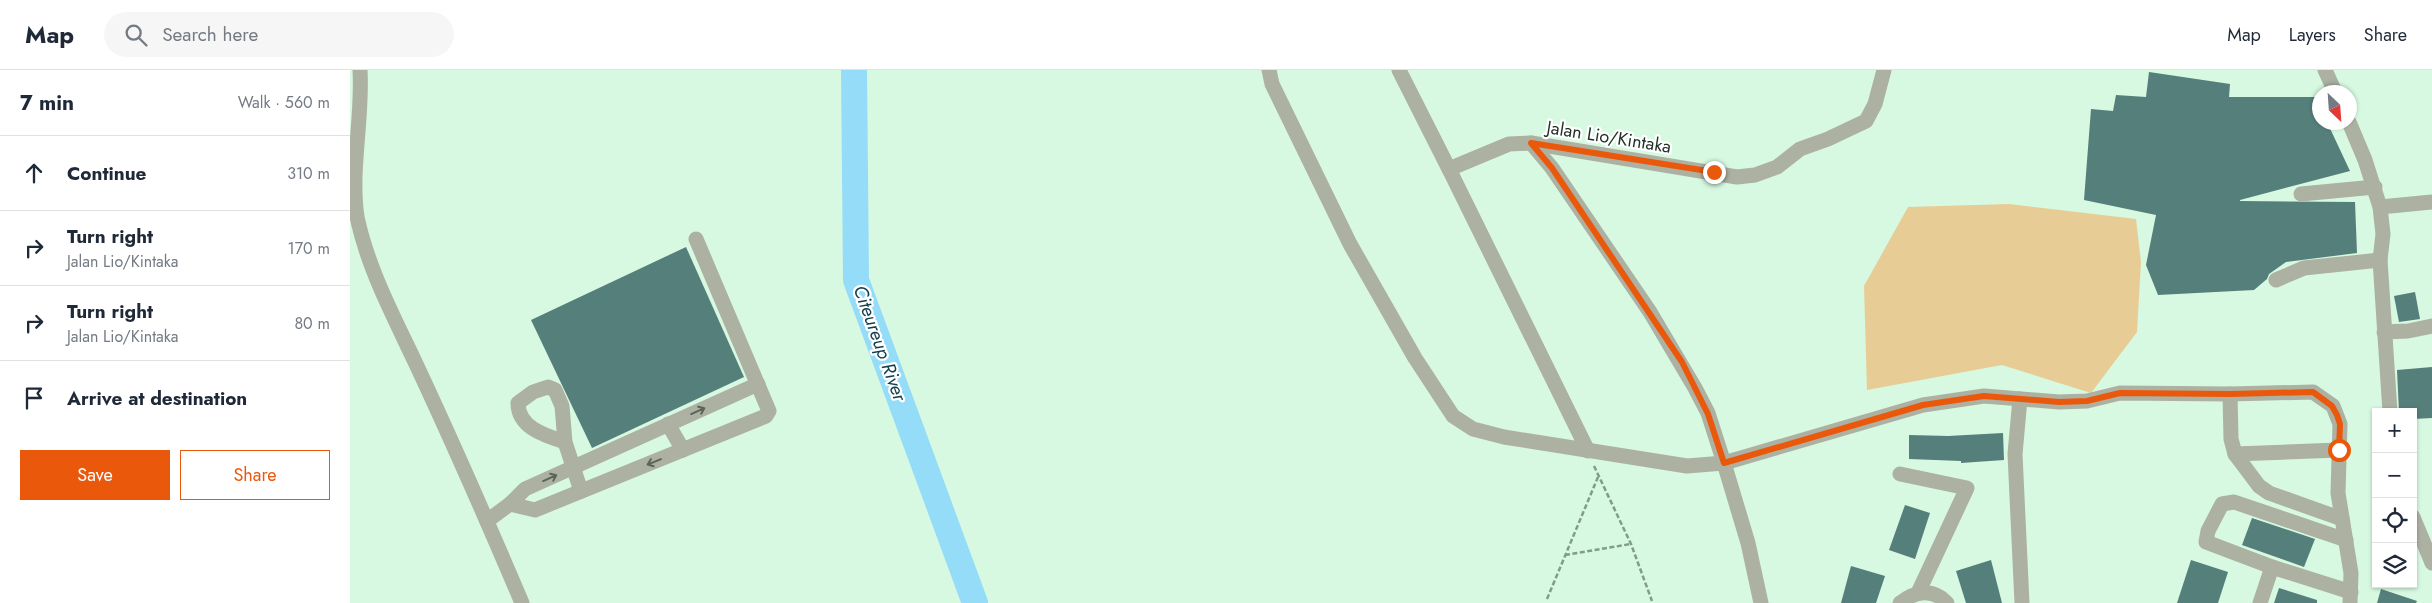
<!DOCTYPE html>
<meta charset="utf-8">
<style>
body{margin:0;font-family:Jost,sans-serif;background:#f6f6f7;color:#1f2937}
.controls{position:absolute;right:15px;bottom:15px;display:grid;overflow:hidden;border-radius:0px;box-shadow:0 1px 4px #0004}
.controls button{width:45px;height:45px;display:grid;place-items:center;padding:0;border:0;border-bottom:1px solid #e0e1e3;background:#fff;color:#1f2937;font:25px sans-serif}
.compass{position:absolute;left:1962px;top:15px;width:45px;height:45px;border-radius:50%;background:#fff;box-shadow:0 1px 4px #0004;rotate:155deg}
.stop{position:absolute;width:15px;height:15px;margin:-11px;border:4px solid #ea580c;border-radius:50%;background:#fff}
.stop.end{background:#ea580c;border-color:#fff;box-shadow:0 1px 5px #0008}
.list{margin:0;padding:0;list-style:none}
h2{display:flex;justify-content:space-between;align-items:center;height:65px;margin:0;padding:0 20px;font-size:21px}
h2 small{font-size:16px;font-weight:400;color:#747a83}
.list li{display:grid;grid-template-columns:32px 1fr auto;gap:15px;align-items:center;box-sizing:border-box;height:75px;padding:0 20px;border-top:1px solid #e0e1e3}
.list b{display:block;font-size:19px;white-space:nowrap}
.list p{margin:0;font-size:16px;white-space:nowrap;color:#747a83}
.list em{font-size:16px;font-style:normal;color:#747a83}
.actions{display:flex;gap:10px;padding:15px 20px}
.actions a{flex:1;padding:11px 0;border:1px solid #ea580c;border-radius:0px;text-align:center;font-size:18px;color:#ea580c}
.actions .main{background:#ea580c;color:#fff}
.icon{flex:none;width:28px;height:28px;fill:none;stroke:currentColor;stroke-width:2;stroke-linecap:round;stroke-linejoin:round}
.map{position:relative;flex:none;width:2082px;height:533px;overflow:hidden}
header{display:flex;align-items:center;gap:30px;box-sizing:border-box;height:70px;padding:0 25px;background:#fff;border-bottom:1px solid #e0e1e3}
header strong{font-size:24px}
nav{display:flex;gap:28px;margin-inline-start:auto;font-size:18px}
.search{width:350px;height:45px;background:#f6f6f7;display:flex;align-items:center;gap:12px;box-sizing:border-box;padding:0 18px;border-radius:28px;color:#747a83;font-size:19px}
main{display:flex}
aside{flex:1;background:#fff}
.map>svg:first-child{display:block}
</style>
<header>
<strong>Map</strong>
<div class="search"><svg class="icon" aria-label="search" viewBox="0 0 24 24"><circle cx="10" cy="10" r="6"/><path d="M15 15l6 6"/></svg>Search here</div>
<nav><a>Map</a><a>Layers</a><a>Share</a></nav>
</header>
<main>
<aside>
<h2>7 min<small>Walk · 560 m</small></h2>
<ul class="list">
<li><svg class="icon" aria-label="ahead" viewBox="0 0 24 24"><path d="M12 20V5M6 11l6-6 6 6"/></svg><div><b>Continue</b></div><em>310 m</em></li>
<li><svg class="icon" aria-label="right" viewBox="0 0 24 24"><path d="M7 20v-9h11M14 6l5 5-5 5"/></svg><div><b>Turn right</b><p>Jalan Lio/Kintaka</p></div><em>170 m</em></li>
<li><svg class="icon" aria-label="right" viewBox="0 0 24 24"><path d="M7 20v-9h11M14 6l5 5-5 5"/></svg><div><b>Turn right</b><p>Jalan Lio/Kintaka</p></div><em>80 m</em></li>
<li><svg class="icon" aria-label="arrive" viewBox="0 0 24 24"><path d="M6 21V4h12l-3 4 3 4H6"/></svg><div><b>Arrive at destination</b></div></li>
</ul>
<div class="actions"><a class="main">Save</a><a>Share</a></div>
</aside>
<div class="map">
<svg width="2082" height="533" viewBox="0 0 2082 533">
<rect width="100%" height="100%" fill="#d7f8e1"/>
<polygon fill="#e7cd95" points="1659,134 1786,149 1791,192 1787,262 1741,323 1652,295 1517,320 1514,216 1558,137"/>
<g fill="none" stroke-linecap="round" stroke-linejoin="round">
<polyline stroke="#95dcf8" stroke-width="26" points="504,0 506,210 625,533"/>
</g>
<g fill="#557f7b">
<polygon points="1799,2 1880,14 1879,27 1965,27 1970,36 1970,52 1977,52 2000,101 1890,130 1890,131 2005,132 2007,183 1936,192 1919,204 1917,209 1904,220 1808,225 1796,195 1806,145 1734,130 1741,39 1763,41 1766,25 1796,27"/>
<polygon points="336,177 394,307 242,378 181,250"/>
<polygon points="2065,222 2070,249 2049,252 2044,226"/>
<polygon points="2082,297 2082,348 2063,349 2063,342 2049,342 2047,300"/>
<polygon points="1653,363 1654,390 1611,393 1611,391 1559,389 1559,365 1598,366"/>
<polygon points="1555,435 1580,443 1565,489 1539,480"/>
<polygon points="1902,448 1965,469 1954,497 1892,475"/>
<polygon points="1641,490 1652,533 1616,533 1606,501"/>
<polygon points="1841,490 1878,502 1868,533 1827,533"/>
<polygon points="1501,496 1535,506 1526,533 1491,533"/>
<polygon points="1929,518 1967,530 1967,533 1924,533"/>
<polygon points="2031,519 2067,531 2066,533 2027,533"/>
</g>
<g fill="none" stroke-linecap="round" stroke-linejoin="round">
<g stroke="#839b8b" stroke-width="2.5" stroke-dasharray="5 2.5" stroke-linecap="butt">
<polyline points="1244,396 1281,474 1302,531"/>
<polyline points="1215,485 1281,474"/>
<polyline points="1197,529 1248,407"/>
</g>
<g stroke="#acb1a2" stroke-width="15">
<path d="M10,0C13,49 0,99 7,147C18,199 44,247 66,294C103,373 138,453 172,533"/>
<polyline points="919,0 922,14 1000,174 1065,288 1103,346 1123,359 1154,367 1337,396 1374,393 1573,335 1634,326 1709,332 1737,331 1770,323 1880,324 1963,322 1983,336 1990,354 1988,423 2001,503 2000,533"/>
<polyline points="1049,0 1099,99"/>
<polyline points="1975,0 1985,22"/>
<polyline points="1999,52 2015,90 2030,137 2033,164 2030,190 2040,342"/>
<polyline points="1181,73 1202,98 1300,242 1345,318 1358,343 1374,393 1398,473 1411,533"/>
<polyline points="1951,124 2025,117"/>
<polyline points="2030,137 2082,132"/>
<polyline points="1926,210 1954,198 2030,190"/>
<polyline points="2034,262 2058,261 2082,256"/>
<polyline points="1880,324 1881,369 1885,384 1989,380"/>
<polyline points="1670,329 1665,384 1672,533"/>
<polyline points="318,354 333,380"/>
<path d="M215,372C196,366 168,358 168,333L183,322L198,317L205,320L212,336L215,372L231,421"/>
<polyline points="1238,381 1099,99 1159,74 1181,73 1387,107 1405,105 1427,97 1450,79 1478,69 1516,51 1525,34 1534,0"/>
<polyline points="1885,384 1909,416 1919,423 1992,449"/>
<polyline points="1550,404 1617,418 1568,523"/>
<polyline points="160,434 185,440 416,346 419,341 346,169"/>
<polyline points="2063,447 2082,493"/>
<polyline points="137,451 160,434 175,419 408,314"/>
<polyline points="1922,497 1856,472 1858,461 1872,434 1884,432 1996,470"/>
<path d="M1550,533C1565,521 1583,518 1597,533"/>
<polyline points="1910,533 1922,497 2001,522"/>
</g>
</g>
<defs><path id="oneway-shaft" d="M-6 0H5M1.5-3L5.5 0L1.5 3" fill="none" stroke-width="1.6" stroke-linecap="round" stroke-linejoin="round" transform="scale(1.25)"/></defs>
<g stroke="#5a6458">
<use href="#oneway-shaft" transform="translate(348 341) rotate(-24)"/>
<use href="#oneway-shaft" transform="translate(304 392) rotate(158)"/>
<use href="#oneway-shaft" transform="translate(200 408) rotate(-24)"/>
</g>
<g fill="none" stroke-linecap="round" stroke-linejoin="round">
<polyline stroke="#ea580c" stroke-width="6" points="1364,102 1181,73 1202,98 1332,292 1358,344 1374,393 1573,335 1634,326 1709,332 1737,331 1770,323 1880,324 1963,322 1982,336 1987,345 1990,354 1989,380"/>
</g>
<g text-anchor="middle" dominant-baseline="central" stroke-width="4.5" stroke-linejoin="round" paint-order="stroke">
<g font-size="18" fill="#233027" stroke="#fff">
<text transform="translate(1259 67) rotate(9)">Jalan Lio/Kintaka</text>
</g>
<g font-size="19" font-style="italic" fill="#123d4b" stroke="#fff">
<text transform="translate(530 273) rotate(70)">Citeureup River</text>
</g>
</g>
</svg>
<div class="controls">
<button>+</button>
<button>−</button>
<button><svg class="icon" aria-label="locate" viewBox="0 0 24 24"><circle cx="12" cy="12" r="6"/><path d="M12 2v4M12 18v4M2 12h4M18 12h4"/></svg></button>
<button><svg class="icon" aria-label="layers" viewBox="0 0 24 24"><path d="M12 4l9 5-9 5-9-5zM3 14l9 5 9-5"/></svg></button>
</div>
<svg class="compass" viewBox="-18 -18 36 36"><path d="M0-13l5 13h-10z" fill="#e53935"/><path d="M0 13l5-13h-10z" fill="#747a83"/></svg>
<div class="stop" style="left:1989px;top:380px"></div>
<div class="stop end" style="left:1364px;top:102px"></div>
</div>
</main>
